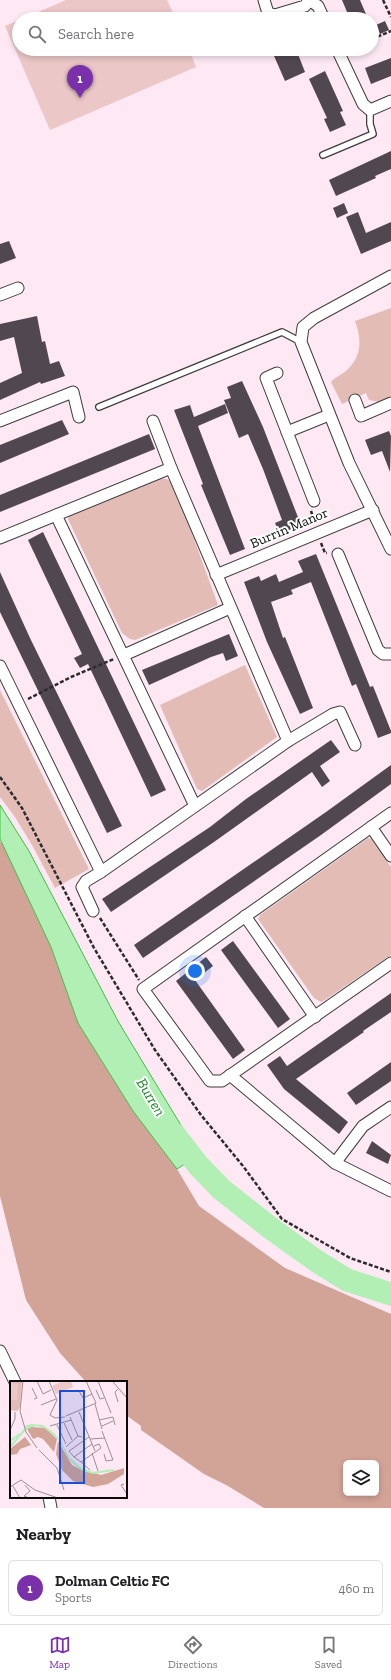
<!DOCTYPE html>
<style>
body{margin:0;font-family:"Zilla Slab",serif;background:#f2f2f2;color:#202124}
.controls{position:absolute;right:12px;bottom:12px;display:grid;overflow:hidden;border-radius:6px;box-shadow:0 2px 6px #0003}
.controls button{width:36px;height:36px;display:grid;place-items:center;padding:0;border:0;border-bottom:1px solid #e0e0e0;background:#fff;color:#202124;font:20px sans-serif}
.you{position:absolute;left:195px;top:971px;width:14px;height:14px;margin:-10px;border:3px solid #fff;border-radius:50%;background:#1a73e8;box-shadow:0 0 0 6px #1a73e833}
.badge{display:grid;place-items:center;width:26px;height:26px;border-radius:50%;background:#7b30ab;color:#fff;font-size:13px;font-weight:700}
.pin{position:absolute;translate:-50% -33px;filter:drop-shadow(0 1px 2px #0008)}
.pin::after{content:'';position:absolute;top:21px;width:14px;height:12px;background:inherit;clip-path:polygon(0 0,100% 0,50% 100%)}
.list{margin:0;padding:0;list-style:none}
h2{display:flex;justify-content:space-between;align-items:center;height:52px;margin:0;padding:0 16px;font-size:17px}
h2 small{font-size:13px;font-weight:400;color:#757577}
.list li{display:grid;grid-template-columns:26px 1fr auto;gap:12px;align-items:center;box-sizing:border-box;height:56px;margin:0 8px 8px;padding:0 8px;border:1px solid #e0e0e0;border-radius:6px}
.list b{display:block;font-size:15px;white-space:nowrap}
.list p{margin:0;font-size:13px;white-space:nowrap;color:#757577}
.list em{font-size:13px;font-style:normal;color:#757577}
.icon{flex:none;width:22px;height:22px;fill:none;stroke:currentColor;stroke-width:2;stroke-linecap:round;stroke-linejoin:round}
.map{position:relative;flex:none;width:391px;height:1508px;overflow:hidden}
.search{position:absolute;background:#fff;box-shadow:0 2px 6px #0003;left:12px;right:12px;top:12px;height:44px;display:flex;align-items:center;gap:10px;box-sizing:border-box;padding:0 14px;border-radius:22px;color:#757577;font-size:15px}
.sheet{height:116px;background:#fff}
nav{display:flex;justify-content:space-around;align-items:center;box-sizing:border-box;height:56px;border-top:1px solid #e0e0e0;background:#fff;font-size:11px;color:#757577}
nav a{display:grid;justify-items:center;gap:2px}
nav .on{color:#7b30ab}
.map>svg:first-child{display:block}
</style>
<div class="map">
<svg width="391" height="1508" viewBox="0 0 391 1508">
<rect width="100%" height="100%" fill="#fde8f4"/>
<g fill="#e3bcb6">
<path d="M391,308V396L379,402L369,400L366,393L342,404L331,382C335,377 341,375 346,371C362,357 362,340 355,321Z"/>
<polygon points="158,478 167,479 174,484 218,605 135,640 130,639 122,633 68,519 70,513"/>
<polygon points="245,665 277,737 202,791 197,789 160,705"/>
<polygon points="0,690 89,869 55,888 32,845 15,817 0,797"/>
<polygon points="368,838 371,839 391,867 391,955 325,1000 321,1002 314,998 258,919 260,915"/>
</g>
<path fill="#d2a397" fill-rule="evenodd" d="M0,842L4,844L51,947L78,1023L133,1111L177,1169L199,1206L285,1268L391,1314V1508H264L228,1486L204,1474L141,1430V1426L126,1415V1382H86L60,1353L26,1300L0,1196ZM346,1463H376V1493H346Z"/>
<g fill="#ebc7c7">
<polygon points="66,0 167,0 176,19 22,19"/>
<polygon points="19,20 19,49 189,49 196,67 50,130 5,26"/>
</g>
<polygon fill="#b2efb4" stroke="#40bf47" points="0,805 29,851 119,1023 199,1155 177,1169 133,1111 78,1023 51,947 0,839"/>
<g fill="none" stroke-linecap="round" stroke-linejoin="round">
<polyline stroke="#b2efb4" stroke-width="23" points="174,1134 198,1165 221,1189 273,1230 318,1262 347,1280 391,1294"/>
</g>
<g fill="#514751">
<polygon points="342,0 360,0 368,19 350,19"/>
<polygon points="385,21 389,30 380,34 376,25"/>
<polygon points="271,49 296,49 305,72 285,81"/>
<polygon points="391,58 391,76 371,84 365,68"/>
<polygon points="325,71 343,111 340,112 346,125 330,132 324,119 327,118 309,79"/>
<polygon points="391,151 391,169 375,176 376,178 336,196 329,180"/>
<polygon points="344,203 348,213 337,218 333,208"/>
<polygon points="358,212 366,233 391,222 391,241 361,254 346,217"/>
<polygon points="9,241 16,258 0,264 0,244"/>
<polygon points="37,316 42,342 45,341 50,364 59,361 65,376 41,384 40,382 0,400 0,383 22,373 14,337 0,341 0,324"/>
<polygon points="242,381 263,427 301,525 280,534 275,523 282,520 263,469 248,434 239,438 224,400 231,398 227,387"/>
<polygon points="225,404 228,413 198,426 245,549 230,555 201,485 203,484 174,410 190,405 194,417"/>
<polygon points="62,420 69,434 0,463 0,445"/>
<polygon points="389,431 391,436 390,472 382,451 371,455 365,440"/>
<polygon points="149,434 155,449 0,512 0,495"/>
<polygon points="43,532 166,790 151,797 88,664 80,668 74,658 82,654 28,540"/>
<polygon points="316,554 370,687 373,686 391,731 391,733 378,738 356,684 352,686 311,582 291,590 293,594 271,602 283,638 285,637 313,708 300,714 267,642 244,582 259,576 261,581 276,574 279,582 303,572 298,561"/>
<polygon points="0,572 30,638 122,826 107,833 0,612"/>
<polygon points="229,634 238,656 226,661 223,653 211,657 149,685 142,670"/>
<polygon points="331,740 340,752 320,766 330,781 322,787 312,772 214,842 111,912 102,899 210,827 246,799"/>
<polygon points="391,765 391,784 321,835 143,958 134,945 326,812"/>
<polygon points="233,941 290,1019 278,1028 221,950"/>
<polygon points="206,957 213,966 195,980 245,1050 233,1059 176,981"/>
<polygon points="391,993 391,1012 363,1031 364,1032 296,1079 348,1122 339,1134 284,1089 267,1065 280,1056 287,1066"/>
<polygon points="391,1062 391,1081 356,1105 347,1093"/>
<polygon points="372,1141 391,1155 388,1164 366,1153"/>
</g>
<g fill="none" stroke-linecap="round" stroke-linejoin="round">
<defs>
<g id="lane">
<polyline points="323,155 373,134 370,124 370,110"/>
<polyline points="99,407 282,332 301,342"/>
</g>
<g id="street">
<polyline points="264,0 268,13 275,15 305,6 309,0"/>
<polyline points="309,0 318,6 324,19"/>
<polyline points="337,49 363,104 370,110 391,101"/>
<polyline points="391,276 314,318 303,327 301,342 349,463 391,549"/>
<polyline points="0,295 18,288"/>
<polyline points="277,373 266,378 314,501"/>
<polyline points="355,400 361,416 391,403"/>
<polyline points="0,421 73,392 79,417"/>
<polyline points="153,421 171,468 288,741"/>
<polyline points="287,432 329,415"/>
<polyline points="56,515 195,806"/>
<polyline points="0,538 171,468"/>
<polyline points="338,554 378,650 383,654 391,654"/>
<polyline points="216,575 373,510"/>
<polyline points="124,655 230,608"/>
<polyline points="0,666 101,872"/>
<polyline points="391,813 143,989 210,1081 222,1081 391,963"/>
<polyline points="371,827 391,856"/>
<polyline points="93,911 82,887 86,881 101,872 288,741 333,714 340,712 355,745"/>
<polyline points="245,916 315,1017"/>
<polyline points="230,1075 335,1163 363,1126 391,1107"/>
<polyline points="335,1163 391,1191"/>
<polyline points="0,1351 15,1382"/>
<polyline points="49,1497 51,1508"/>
</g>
</defs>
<use href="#lane" stroke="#3d3d3d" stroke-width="8"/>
<use href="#street" stroke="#3d3d3d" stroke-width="13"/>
<g stroke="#2c2c2c" stroke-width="2.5" stroke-dasharray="4 2" stroke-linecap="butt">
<polyline points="383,0 391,17"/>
<polyline points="372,39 391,31"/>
<polyline points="311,511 315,523"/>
<polyline points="321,543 325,553 327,553"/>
<polyline points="28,699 71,677 114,659"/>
<polyline points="0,777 22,808 94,948 155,1050 201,1115 243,1166 282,1219 350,1258 391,1272"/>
<polyline points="100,918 139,980"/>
</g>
<use href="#lane" stroke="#fff" stroke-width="5.5"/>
<use href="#street" stroke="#fff" stroke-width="11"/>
</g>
<g text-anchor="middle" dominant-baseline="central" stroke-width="4" stroke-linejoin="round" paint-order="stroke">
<g font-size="14" fill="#0a0a0a" stroke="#fff">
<text transform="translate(289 528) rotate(-23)">Burrin Manor</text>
</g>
<g font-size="15" font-style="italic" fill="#1f8829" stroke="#fff">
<text transform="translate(151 1097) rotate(59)">Burren</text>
</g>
</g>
<g transform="translate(10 1381)">
<rect width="117" height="117" fill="#fde8f4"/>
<path d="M0,0H12L10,26L7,30L0,29Z" fill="#e3bcb6"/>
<path d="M21,46L35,47L47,58L44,71L33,58L28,56L23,58L17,48ZM15,56L21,64L10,68L7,73L0,74V68ZM48,60L62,84L68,87L91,94L114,87V93L98,103L83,106L63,100L52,89L46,73Z" fill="#d2a397"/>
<path d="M53,0H61L63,6L46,13L42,5ZM0,2L8,3L7,19H0Z" fill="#ebc7c7"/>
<path d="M21,43L33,44L43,51L50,59L62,81L57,75L49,59L35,47L26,45L16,48L15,45Z" fill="#b2efb4"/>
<path fill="none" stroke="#b2efb4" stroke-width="2" d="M0,60L10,53M0,66L17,46M60,78L71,88L83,92L104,89"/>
<path fill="none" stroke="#9c8f96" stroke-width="1" d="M13,0L10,30L16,51L27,67M27,0L33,13L41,9M39,0L47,19L40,34L45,37L55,36M88,0L101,32M103,1L117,17M22,7L27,17L24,18M108,8L105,11L108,21M86,9L90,18L94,17M69,10L73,17L82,13M85,23L92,48M31,24L46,18M69,31L85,70M56,35L86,22L76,0M60,36L68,55M89,39L103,36L105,44M54,42L62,59M47,44L56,63M40,45L61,39M92,45L103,40M0,49L5,38V31M92,50L103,79L96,80L94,73M79,56L59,70L64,76L82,63M80,58L95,57M56,66L68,55L72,56M29,69L47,87L54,109M82,72L88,90M64,76L71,81L91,67L89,63L84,65M71,81L80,89M114,103L111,104L117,113M15,104L20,110L14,115L19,117M3,105L10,117M0,106L11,99L25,109L48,117"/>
<path fill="#1d4ed8" fill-opacity="0.15" stroke="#1d4ed8" stroke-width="2" d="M50,10H74V102H50Z"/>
<rect width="117" height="117" fill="none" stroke="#0a0a0a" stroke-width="2"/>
</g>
</svg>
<div class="controls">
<button><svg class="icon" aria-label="layers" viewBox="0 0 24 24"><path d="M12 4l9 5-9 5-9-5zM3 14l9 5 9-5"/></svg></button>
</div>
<div class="you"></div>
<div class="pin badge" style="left:80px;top:98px">1</div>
<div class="search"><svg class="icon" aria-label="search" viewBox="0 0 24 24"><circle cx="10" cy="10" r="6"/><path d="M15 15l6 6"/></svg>Search here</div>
</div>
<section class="sheet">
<h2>Nearby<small></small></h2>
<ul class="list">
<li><span class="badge">1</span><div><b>Dolman Celtic FC</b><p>Sports</p></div><em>460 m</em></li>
</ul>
</section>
<nav>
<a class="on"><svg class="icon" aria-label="map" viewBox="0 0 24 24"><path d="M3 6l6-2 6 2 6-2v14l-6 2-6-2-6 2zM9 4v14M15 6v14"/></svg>Map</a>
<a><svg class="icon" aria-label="directions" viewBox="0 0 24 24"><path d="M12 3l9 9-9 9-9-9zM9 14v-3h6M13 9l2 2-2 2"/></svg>Directions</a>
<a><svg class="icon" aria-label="saved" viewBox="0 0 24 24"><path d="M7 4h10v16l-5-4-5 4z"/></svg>Saved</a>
</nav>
